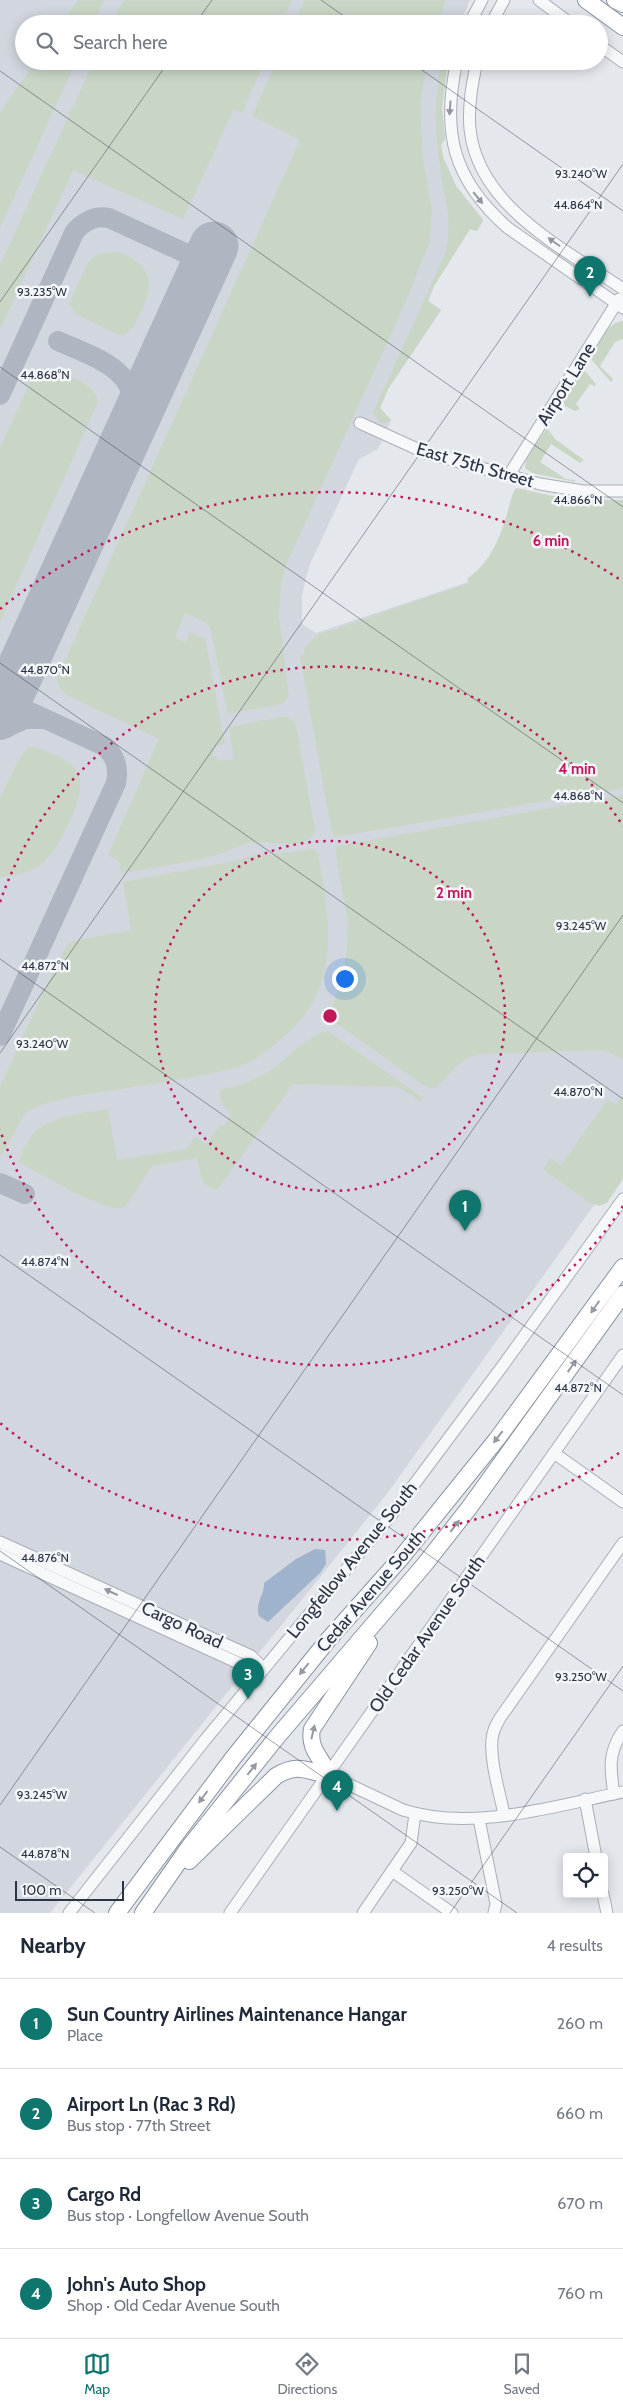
<!DOCTYPE html>
<meta charset="utf-8">
<style>
body{margin:0;font-family:Cabin,sans-serif;background:#f6f6f7;color:#1f2937}
.controls{position:absolute;right:15px;bottom:15px;display:grid;overflow:hidden;border-radius:5px;box-shadow:0 2px 12px #0003}
.controls button{width:45px;height:45px;display:grid;place-items:center;padding:0;border:0;border-bottom:1px solid #e0e1e3;background:#fff;color:#1f2937;font:25px sans-serif}
.scale{position:absolute;left:15px;bottom:12px;width:109px;box-sizing:border-box;padding-left:5px;border:2px solid #2b3445;border-top:0;font-size:14px;line-height:18px;white-space:nowrap;color:#2b3445;-webkit-text-stroke:4px #f4f6f9;paint-order:stroke}
.you{position:absolute;left:344px;top:978px;width:18px;height:18px;margin:-12px;border:4px solid #fff;border-radius:50%;background:#1a73e8;box-shadow:0 0 0 8px #1a73e833}
.badge{display:grid;place-items:center;width:32px;height:32px;border-radius:50%;background:#0f766e;color:#fff;font-size:16px;font-weight:700}
.pin{position:absolute;translate:-50% -41px;filter:drop-shadow(0 1px 2px #0008)}
.pin::after{content:'';position:absolute;top:26px;width:18px;height:15px;background:inherit;clip-path:polygon(0 0,100% 0,50% 100%)}
.list{margin:0;padding:0;list-style:none}
h2{display:flex;justify-content:space-between;align-items:center;height:65px;margin:0;padding:0 20px;font-size:21px}
h2 small{font-size:16px;font-weight:400;color:#747a83}
.list li{display:grid;grid-template-columns:32px 1fr auto;gap:15px;align-items:center;box-sizing:border-box;height:90px;padding:0 20px;border-top:1px solid #e0e1e3}
.list b{display:block;font-size:19px;white-space:nowrap}
.list p{margin:0;font-size:16px;white-space:nowrap;color:#747a83}
.list em{font-size:16px;font-style:normal;color:#747a83}
.icon{flex:none;width:28px;height:28px;fill:none;stroke:currentColor;stroke-width:2;stroke-linecap:round;stroke-linejoin:round}
.map{position:relative;flex:none;width:623px;height:1913px;overflow:hidden}
.search{position:absolute;background:#fff;box-shadow:0 2px 12px #0003;left:15px;right:15px;top:15px;height:55px;display:flex;align-items:center;gap:12px;box-sizing:border-box;padding:0 18px;border-radius:28px;color:#747a83;font-size:19px}
.sheet{height:425px;background:#fff}
nav{display:flex;justify-content:space-around;align-items:center;box-sizing:border-box;height:70px;border-top:1px solid #e0e1e3;background:#fff;font-size:14px;color:#747a83}
nav a{display:grid;justify-items:center;gap:2px}
nav .on{color:#0f766e}
.map>svg:first-child{display:block}
</style>
<div class="map">
<svg width="623" height="1913" viewBox="0 0 623 1913">
<rect width="100%" height="100%" fill="#e4e7ec"/>
<polygon fill="#d2d6de" points="0,0 470,0 460,24 24,24 24,61 448,61 442,108 445,139 441,145 443,157 456,186 483,220 477,231 470,229 434,286 428,301 441,310 388,389 380,408 391,420 378,449 359,459 311,562 306,577 302,596 302,624 316,633 623,530 623,1150 597,1201 386,1495 50,1913 0,1913"/>
<g fill="#c9d6c5">
<polygon points="78,0 104,0 93,24 62,24"/>
<polygon points="124,0 292,0 282,24 111,24"/>
<polygon points="305,0 446,0 438,24 294,24"/>
<polygon points="36,61 76,61 0,228 0,113"/>
<polygon points="94,61 265,61 242,113 234,109 183,219 73,170 0,330 0,265"/>
<path d="M277,61H427L420,108L423,159L432,211L430,241L406,301L285,567L281,584L279,617L289,697L282,704L228,714L210,627L205,622L185,613L175,638L186,642L190,632L205,639L225,744L216,746L212,755L221,761L234,759L229,727L285,716L294,721L296,726L315,830C308,852 273,841 256,842C240,843 225,854 209,857C180,864 150,868 121,873L119,861L108,855L159,739L67,695L59,687L57,678L300,140L252,116Z"/>
<path d="M442,61H448L442,108L445,139L441,145L443,157L456,186L483,220L477,231L470,229L434,286L428,301L441,310L388,389L380,408L391,420L382,424L373,413L445,254C454,220 444,199 440,166C435,130 434,96 442,61Z"/>
<path d="M118,252C149,263 156,280 142,310C137,320 134,328 124,335H119L76,314L69,304L88,262L98,254Z"/>
<path d="M623,321V339L615,342L600,366L613,379L611,382L590,358C596,345 607,322 623,321Z"/>
<path d="M46,369H52C67,376 96,383 98,402L0,622V448L31,380L34,375Z"/>
<polygon points="585,371 596,384 595,386 590,384 576,404 580,409 575,411 565,406 563,400 581,372"/>
<polygon points="547,428 555,439 584,460 580,463 551,444 540,462 566,479 575,480 575,482 532,473 525,468 526,459"/>
<path d="M516,488L572,500H623V788L335,837L331,828L300,656L304,655L305,647L319,634L336,630L338,628L469,583L467,579C497,557 503,527 513,493Z"/>
<path d="M35,747C51,754 72,758 79,776C87,795 58,850 43,863C31,873 15,875 0,877V798L20,757L28,748Z"/>
<path d="M623,795V1059L604,1050L480,1054C453,1059 445,1086 433,1088C430,1088 425,1086 422,1084L337,1024L331,1010L344,971L347,950L348,922L336,855L337,846Z"/>
<path d="M313,849L318,852L319,858C331,926 341,990 281,1039C268,1051 254,1062 237,1067C199,1078 159,1082 121,1089C90,1094 54,1097 26,1112L2,1155L0,1154V1087L55,967L68,944L74,941L131,930L123,882L236,861L256,854L269,855Z"/>
<path d="M328,1031L423,1098L420,1102L399,1087L293,1084L218,1189C200,1188 201,1173 197,1158L152,1166L125,1207C107,1216 38,1171 18,1162C23,1152 27,1139 36,1131C55,1115 84,1113 108,1109L117,1160L186,1149L195,1137L206,1144L220,1125L223,1127L232,1114C223,1106 218,1102 221,1089C239,1086 256,1080 271,1070C290,1057 305,1036 328,1031Z"/>
<polygon points="623,1095 623,1179 607,1203 599,1206 589,1202 545,1171 544,1168 550,1158 561,1165 608,1099 616,1105"/>
</g>
<path fill="#9fb4cc" d="M315,1549L325,1550L326,1564L320,1573L268,1622L259,1616C255,1602 265,1594 264,1583L296,1559Z"/>
<g fill="none" stroke-linecap="round" stroke-linejoin="round">
<g stroke="#b0b6c1" stroke-width="20">
<path d="M58,341C91,356 140,369 133,415C132,425 127,435 123,445"/>
<path d="M0,395L74,233C82,222 95,215 109,218L207,263"/>
<path d="M0,698L104,746C116,756 119,768 116,783L0,1036"/>
<polyline points="0,730 25,719 44,719"/>
<polyline points="0,1183 25,1194"/>
</g>
<polyline stroke="#b0b6c1" stroke-width="49" points="0,715 214,246"/>
<defs>
<g id="minor">
<polyline points="539,0 571,24"/>
<polyline points="469,24 482,0"/>
<polyline points="491,24 504,0"/>
<polyline points="599,45 623,62"/>
<path d="M457,61C441,132 453,180 508,228L623,308"/>
<path d="M477,61C472,84 468,106 470,129C478,207 565,249 623,289"/>
<polyline points="360,423 426,453 540,484 583,491 623,491"/>
<polyline points="509,475 619,299"/>
<polyline points="554,1453 623,1502"/>
<polyline points="0,1542 251,1656 263,1668"/>
<polyline points="0,1554 245,1666 263,1668"/>
<path d="M329,1775L403,1810C472,1832 554,1806 623,1792"/>
<path d="M614,1794C610,1769 608,1752 623,1731"/>
<polyline points="585,1799 596,1857"/>
<path d="M504,1815C500,1793 490,1763 492,1740C492,1732 496,1725 500,1718L623,1543"/>
<polyline points="479,1819 496,1904 494,1913"/>
<polyline points="392,1871 452,1913"/>
<polyline points="603,1894 607,1913"/>
<polyline points="69,1913 205,1740 392,1514 501,1368 623,1199"/>
<polyline points="230,1913 623,1355"/>
<polyline points="363,1913 411,1843 415,1814"/>
</g>
<g id="highway">
<polyline points="586,0 623,27"/>
<polyline points="615,0 623,4"/>
<path d="M189,1861L276,1776C299,1762 307,1772 329,1775C322,1758 308,1749 312,1729L369,1643"/>
<polyline points="117,1913 233,1758 328,1640 401,1558 497,1439 623,1267"/>
<polyline points="143,1913 189,1847 277,1737 425,1564 469,1508 623,1294"/>
</g>
</defs>
<use href="#minor" stroke="#a9aeb7" stroke-width="13"/>
<use href="#highway" stroke="#8b94a3" stroke-width="18"/>
<use href="#minor" stroke="#f7f8fa" stroke-width="11"/>
<use href="#highway" stroke="#fff" stroke-width="16"/>
</g>
<defs><path id="oneway-solid" d="M-6-.8H1V-3.2L6.5 0L1 3.2V.8H-6Z" transform="scale(1.25)"/></defs>
<g fill="#9196a0">
<use href="#oneway-solid" transform="translate(450 108) rotate(94)"/>
<use href="#oneway-solid" transform="translate(478 198) rotate(51)"/>
<use href="#oneway-solid" transform="translate(554 242) rotate(-145)"/>
<use href="#oneway-solid" transform="translate(111 1592) rotate(-155)"/>
</g>
<g fill="#959aa2">
<use href="#oneway-solid" transform="translate(595 1307) rotate(125)"/>
<use href="#oneway-solid" transform="translate(572 1366) rotate(-55)"/>
<use href="#oneway-solid" transform="translate(498 1437) rotate(128)"/>
<use href="#oneway-solid" transform="translate(455 1526) rotate(-52)"/>
<use href="#oneway-solid" transform="translate(304 1669) rotate(129)"/>
<use href="#oneway-solid" transform="translate(313 1732) rotate(-77)"/>
<use href="#oneway-solid" transform="translate(252 1769) rotate(-52)"/>
<use href="#oneway-solid" transform="translate(203 1797) rotate(127)"/>
</g>
<path fill="none" stroke="#2b3445" stroke-width="1" stroke-opacity="0.45" d="M321,0L355,24M195,24L212,0M409,61L623,211M0,71L623,507M0,302L169,61M0,367L623,803M0,663L623,1099M0,959L623,1395M0,1053L623,164M0,1255L623,1691M0,1551L517,1913M0,1805L623,915M0,1847L95,1913M450,1913L623,1666"/>
<g fill="none" stroke="#c2185b" stroke-width="2.5" stroke-dasharray="2.5 5">
<circle cx="330" cy="1016" r="175"/>
<path d="M623 1206A349 349 0 0 1 0 1130M0 902A349 349 0 0 1 623 826"/>
<path d="M619 1453A524 524 0 0 1 0 1423M0 609A524 524 0 0 1 619 579"/>
</g>
<g text-anchor="middle" dominant-baseline="central" stroke-width="5" stroke-linejoin="round" paint-order="stroke">
<g font-size="18" fill="#2b3445" stroke="#f4f6f9">
<text transform="translate(566 384) rotate(-58)">Airport Lane</text>
<text transform="translate(475 465) rotate(16)">East 75th Street</text>
<text transform="translate(352 1560) rotate(-51)">Longfellow Avenue South</text>
<text transform="translate(371 1591) rotate(-49)">Cedar Avenue South</text>
<text transform="translate(182 1625) rotate(25)">Cargo Road</text>
<text transform="translate(427 1634) rotate(-55)">Old Cedar Avenue South</text>
</g>
</g>
<g font-size="12" text-anchor="middle" fill="#2b3445" stroke="#f4f6f9" stroke-width="5" stroke-linejoin="round" paint-order="stroke">
<text x="581" y="178">93.240°W</text>
<text x="578" y="209">44.864°N</text>
<text x="42" y="296">93.235°W</text>
<text x="45" y="379">44.868°N</text>
<text x="578" y="504">44.866°N</text>
<text x="45" y="674">44.870°N</text>
<text x="578" y="800">44.868°N</text>
<text x="581" y="930">93.245°W</text>
<text x="45" y="970">44.872°N</text>
<text x="42" y="1048">93.240°W</text>
<text x="578" y="1096">44.870°N</text>
<text x="45" y="1266">44.874°N</text>
<text x="578" y="1392">44.872°N</text>
<text x="45" y="1562">44.876°N</text>
<text x="581" y="1681">93.250°W</text>
<text x="42" y="1799">93.245°W</text>
<text x="45" y="1858">44.878°N</text>
<text x="458" y="1895">93.250°W</text>
</g>
<circle cx="330" cy="1016" r="8" fill="#c2185b" stroke="#f4f6f9" stroke-width="2.5"/>
<g font-size="15" text-anchor="middle" font-weight="bold" fill="#c2185b" stroke="#f4f6f9" stroke-width="5" stroke-linejoin="round" paint-order="stroke">
<text x="551" y="546">6 min</text>
<text x="577" y="774">4 min</text>
<text x="454" y="898">2 min</text>
</g>
</svg>
<div class="controls">
<button><svg class="icon" aria-label="locate" viewBox="0 0 24 24"><circle cx="12" cy="12" r="6"/><path d="M12 2v4M12 18v4M2 12h4M18 12h4"/></svg></button>
</div>
<div class="scale">100 m</div>
<div class="you"></div>
<div class="pin badge" style="left:465px;top:1231px">1</div>
<div class="pin badge" style="left:590px;top:297px">2</div>
<div class="pin badge" style="left:248px;top:1699px">3</div>
<div class="pin badge" style="left:337px;top:1811px">4</div>
<div class="search"><svg class="icon" aria-label="search" viewBox="0 0 24 24"><circle cx="10" cy="10" r="6"/><path d="M15 15l6 6"/></svg>Search here</div>
</div>
<section class="sheet">
<h2>Nearby<small>4 results</small></h2>
<ul class="list">
<li><span class="badge">1</span><div><b>Sun Country Airlines Maintenance Hangar</b><p>Place</p></div><em>260 m</em></li>
<li><span class="badge">2</span><div><b>Airport Ln (Rac 3 Rd)</b><p>Bus stop · 77th Street</p></div><em>660 m</em></li>
<li><span class="badge">3</span><div><b>Cargo Rd</b><p>Bus stop · Longfellow Avenue South</p></div><em>670 m</em></li>
<li><span class="badge">4</span><div><b>John's Auto Shop</b><p>Shop · Old Cedar Avenue South</p></div><em>760 m</em></li>
</ul>
</section>
<nav>
<a class="on"><svg class="icon" aria-label="map" viewBox="0 0 24 24"><path d="M3 6l6-2 6 2 6-2v14l-6 2-6-2-6 2zM9 4v14M15 6v14"/></svg>Map</a>
<a><svg class="icon" aria-label="directions" viewBox="0 0 24 24"><path d="M12 3l9 9-9 9-9-9zM9 14v-3h6M13 9l2 2-2 2"/></svg>Directions</a>
<a><svg class="icon" aria-label="saved" viewBox="0 0 24 24"><path d="M7 4h10v16l-5-4-5 4z"/></svg>Saved</a>
</nav>
